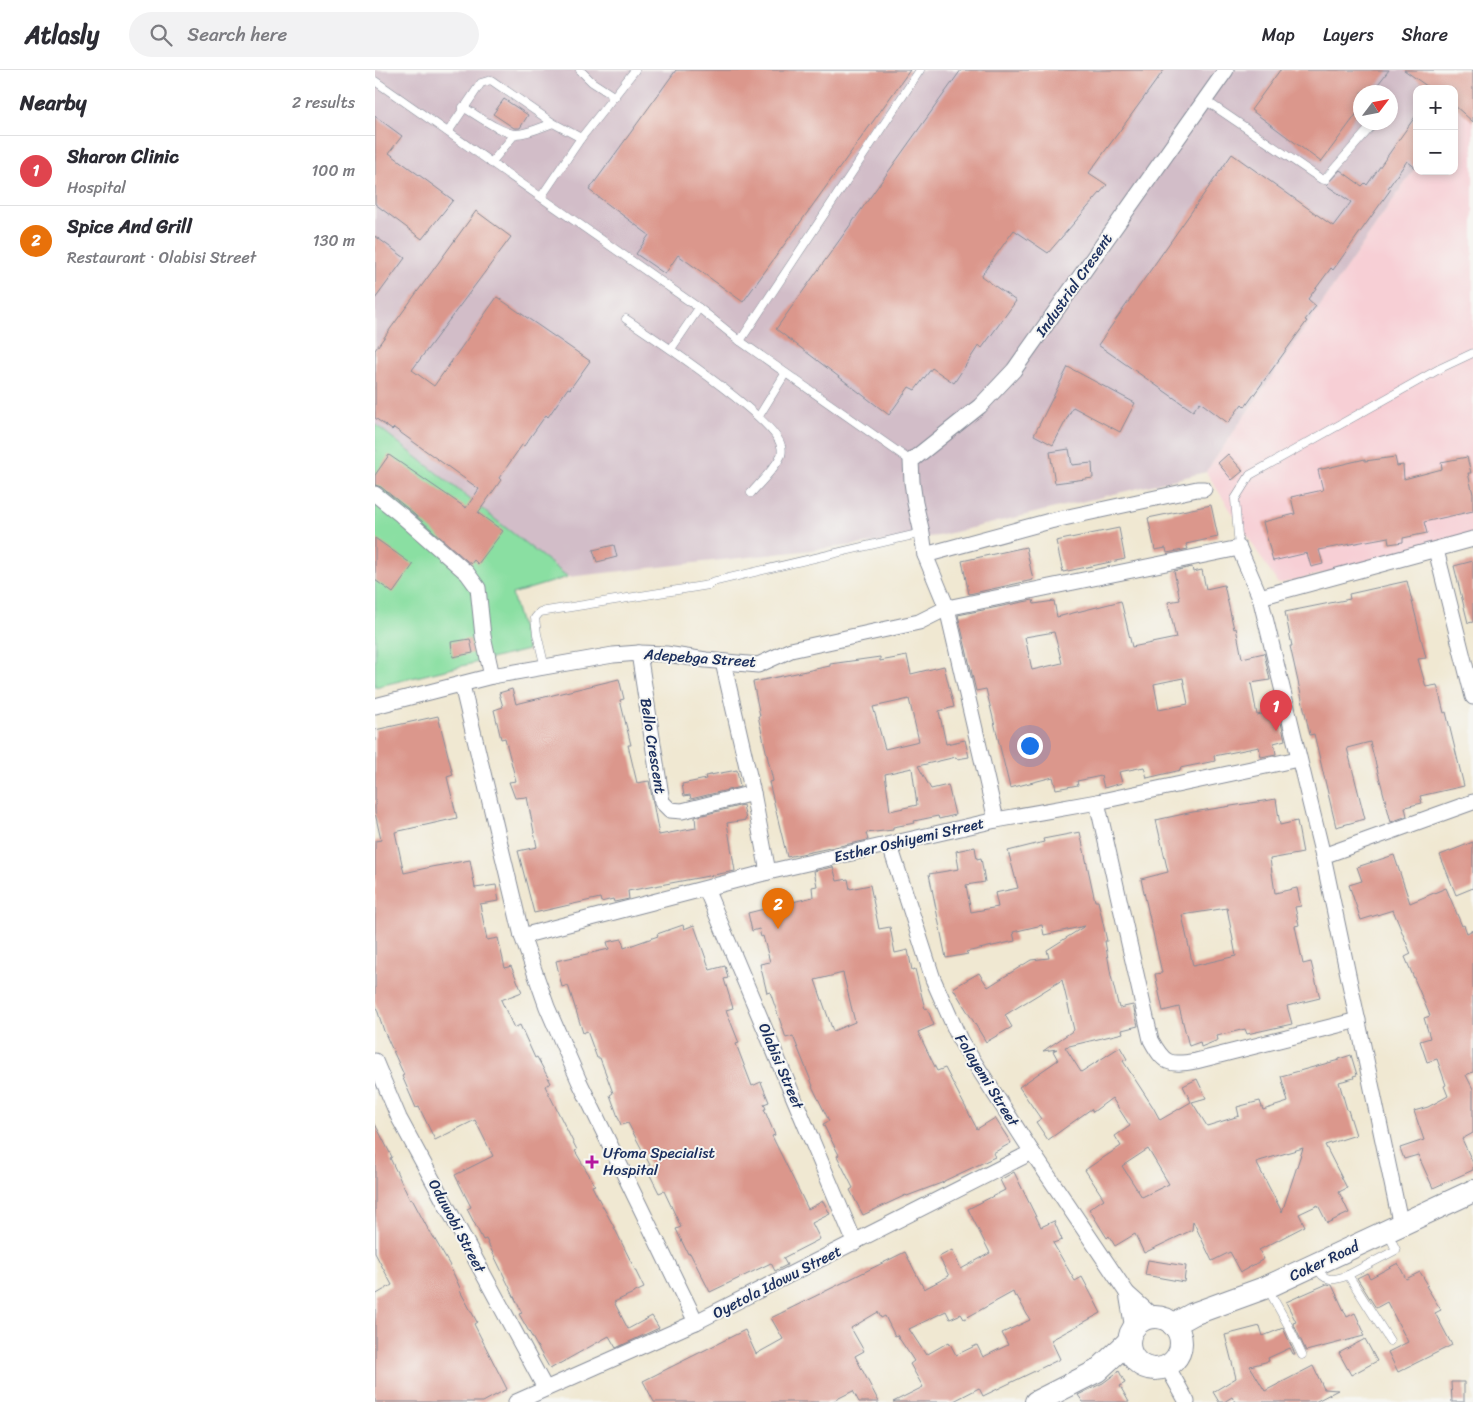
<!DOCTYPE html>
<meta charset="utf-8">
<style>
body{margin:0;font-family:Sriracha,sans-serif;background:#f2f2f3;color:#2b2b33}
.controls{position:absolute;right:15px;top:15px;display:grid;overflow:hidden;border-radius:10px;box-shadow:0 2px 8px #0003}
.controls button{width:45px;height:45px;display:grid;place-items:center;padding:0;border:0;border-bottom:1px solid #e1e1e2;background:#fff;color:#2b2b33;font:25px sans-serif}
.compass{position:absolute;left:978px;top:15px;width:45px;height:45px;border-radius:50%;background:#fff;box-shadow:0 2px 8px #0003;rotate:58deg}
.you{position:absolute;left:654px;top:675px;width:18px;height:18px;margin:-12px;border:4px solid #fff;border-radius:50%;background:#1a73e8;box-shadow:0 0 0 8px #1a73e833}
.badge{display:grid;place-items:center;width:32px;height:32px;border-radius:50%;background:#0f766e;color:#fff;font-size:16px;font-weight:700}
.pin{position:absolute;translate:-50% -41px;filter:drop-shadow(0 1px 2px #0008)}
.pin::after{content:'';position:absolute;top:26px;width:18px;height:15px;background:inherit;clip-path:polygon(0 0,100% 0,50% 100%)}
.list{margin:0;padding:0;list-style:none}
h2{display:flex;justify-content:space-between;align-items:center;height:65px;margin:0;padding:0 20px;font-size:21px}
h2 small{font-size:16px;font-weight:400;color:#7c7c81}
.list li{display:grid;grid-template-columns:32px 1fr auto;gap:15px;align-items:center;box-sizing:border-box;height:70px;padding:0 20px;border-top:1px solid #e1e1e2}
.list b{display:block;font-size:19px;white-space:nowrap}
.list p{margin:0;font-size:16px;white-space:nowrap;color:#7c7c81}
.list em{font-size:16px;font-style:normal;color:#7c7c81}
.icon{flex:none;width:28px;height:28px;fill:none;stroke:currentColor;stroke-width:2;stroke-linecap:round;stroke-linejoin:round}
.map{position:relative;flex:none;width:1098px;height:1332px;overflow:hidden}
header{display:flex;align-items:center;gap:30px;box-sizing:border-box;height:70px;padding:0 25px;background:#fff;border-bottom:1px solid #e1e1e2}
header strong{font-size:24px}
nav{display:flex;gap:28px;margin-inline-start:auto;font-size:18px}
.search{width:350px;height:45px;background:#f2f2f3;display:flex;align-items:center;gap:12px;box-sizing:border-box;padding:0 18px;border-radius:28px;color:#7c7c81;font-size:19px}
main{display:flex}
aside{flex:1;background:#fff}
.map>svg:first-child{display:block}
</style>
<header>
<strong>Atlasly</strong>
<div class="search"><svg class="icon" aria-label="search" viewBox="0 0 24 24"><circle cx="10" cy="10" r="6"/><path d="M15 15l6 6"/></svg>Search here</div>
<nav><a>Map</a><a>Layers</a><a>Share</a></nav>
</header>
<main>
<aside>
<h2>Nearby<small>2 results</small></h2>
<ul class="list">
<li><span class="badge" style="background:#e0444e">1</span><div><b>Sharon Clinic</b><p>Hospital</p></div><em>100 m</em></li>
<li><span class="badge" style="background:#e8710a">2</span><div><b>Spice And Grill</b><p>Restaurant · Olabisi Street</p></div><em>130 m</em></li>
</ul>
</aside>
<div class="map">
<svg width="1098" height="1332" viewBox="0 0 1098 1332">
<rect width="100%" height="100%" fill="#f6f6f2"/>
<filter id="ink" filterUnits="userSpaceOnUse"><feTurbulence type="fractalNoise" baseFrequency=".02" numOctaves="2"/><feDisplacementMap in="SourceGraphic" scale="10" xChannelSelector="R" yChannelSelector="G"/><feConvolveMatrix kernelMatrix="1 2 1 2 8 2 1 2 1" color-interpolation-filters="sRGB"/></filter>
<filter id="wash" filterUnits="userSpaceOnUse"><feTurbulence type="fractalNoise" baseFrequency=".0096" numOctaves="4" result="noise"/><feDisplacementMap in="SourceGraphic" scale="20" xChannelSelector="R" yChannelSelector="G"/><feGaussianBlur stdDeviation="1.12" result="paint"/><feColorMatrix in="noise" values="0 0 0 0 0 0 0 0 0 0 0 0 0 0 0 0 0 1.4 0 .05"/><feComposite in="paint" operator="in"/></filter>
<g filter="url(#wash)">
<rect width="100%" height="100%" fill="#f0e8d2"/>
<polygon fill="#f7cfd5" points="1098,13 1098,469 903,514 831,402 1042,95 1042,101 1079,101 1079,40"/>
<path fill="#d2bdc8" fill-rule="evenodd" d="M0,0H1098V13L1079,40V19H1042V95L831,402L563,466L193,507L0,354ZM986,22H1016V52H986Z"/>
<polygon fill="#8adfa2" stroke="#528780" points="0,354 193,507 137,524 153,580 0,617"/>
<g id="blocks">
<g fill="#db978c" fill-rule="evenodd">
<polygon points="301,0 535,0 368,232 303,185 290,204 261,184 274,165 214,120"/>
<polygon points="586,0 789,0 714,103 732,115 673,183 639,160 606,206 641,231 607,278 604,275 579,313 557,298 540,320 534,317 514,345 401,259"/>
<polygon points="905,0 1014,0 997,22 986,22 986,38 946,92 876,40"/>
<polygon points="1029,0 1098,0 1098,52 1079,35 1079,19 1056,19"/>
<polygon points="129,29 153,45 145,58 139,58 118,44"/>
<polygon points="1042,44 1042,99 1032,91 1013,118 1016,119 958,200 956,198 933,229 941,236 930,250 932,251 870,337 867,334 853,353 825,332 818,341 723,275 857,84 958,156 976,132 951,115 965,100 987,116 990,113 992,115"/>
<polygon points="0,46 27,66 14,83 78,130 47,169 0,134"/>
<polygon points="101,141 136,167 37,300 59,316 122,227 215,291 195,319 193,318 173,347 171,345 149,376 147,375 124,408 126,410 103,443 128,461 103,494 99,490 96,494 91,490 32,438 6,417 0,415 0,405 14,385 91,438 104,419 19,358 17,360 0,348 0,280"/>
<polygon points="0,166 30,188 0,229"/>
<polygon points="693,297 760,333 745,362 698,337 678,375 659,365"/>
<polygon points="694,379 697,395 717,393 718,408 680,413 675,382"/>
<polygon points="853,384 868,401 857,410 843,393"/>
<polygon points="1020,387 1022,396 1028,395 1029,409 1067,399 1066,392 1092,387 1096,403 1093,403 1098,424 1098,441 1049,452 1052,463 1028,468 1028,472 1014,474 1013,467 944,480 948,494 936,497 932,483 898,491 888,452 920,444 916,427 948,420 943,400 990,389 990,391"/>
<polygon points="836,435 843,467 811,474 813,479 792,483 791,478 780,480 773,448"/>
<polygon points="744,458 750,489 688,502 681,471"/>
<polygon points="0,468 38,495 18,523 0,510"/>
<polygon points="239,475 242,487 222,492 218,480"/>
<polygon points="651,477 658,510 594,524 587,491"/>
<polygon points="1098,491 1098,552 1093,553 1079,496"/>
<path d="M817,497L818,502L827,500L831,519L849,515L859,559L861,558L867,588L889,583L895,610L876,613L882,645L900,641L902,649L905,648L910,670L899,673L901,684L886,687L884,677L839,686L840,691L805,698L806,700L772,708L769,697L744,702L747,713L729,718L726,706L702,711L703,715L681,719L678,707L635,718L611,619L601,621L583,545L658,530L659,534L679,531L682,547L746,531L757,577L801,568L793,532L805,530L799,501ZM679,562L687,593L657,600L650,567ZM808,608L813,634L784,640L779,614Z"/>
<polygon points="1032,511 1051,588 1043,589 1051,617 1062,615 1069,643 1071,642 1089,716 1045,726 1047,733 1030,737 1032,746 1016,752 995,672 972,678 990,749 961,757 939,664 935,665 915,576 917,576 910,542 975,529 974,524"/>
<polygon points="95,569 98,583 78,587 76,572"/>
<path d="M532,586L536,604L569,596L579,637L564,641L571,674L590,670L594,687L582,689L581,687L543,696L556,719L573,715L580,745L564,749L563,746L539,751L540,753L518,757V760L491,763L493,770L412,787L394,712L398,711L383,646H385L378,612L455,596V594L505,587V591ZM534,629L544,671L510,679L498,637ZM537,698L542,735L515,741L510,704Z"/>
<polygon points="244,609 249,629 245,630 256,675 253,675 262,713 274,711 284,765 321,758 320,747 368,735 371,750 352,753 360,801 253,821 254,829 239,832 238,829 226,832 225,828 159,843 143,781 162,777 152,727 140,728 134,712 141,711 130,668 126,669 119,640 128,637 124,623 137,619 141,634"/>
<polygon points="63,646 78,705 72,707 82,748 20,762 29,803 56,797 95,790 100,818 121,815 124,831 105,834 112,870 123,868 130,898 136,896 147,922 126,930 139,958 145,955 160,988 162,987 176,1013 170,1016 202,1080 200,1081 220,1115 217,1116 222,1126 238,1155 269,1218 239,1232 253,1259 277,1246 284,1258 241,1278 234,1266 175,1299 144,1244 147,1243 111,1169 108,1170 92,1139 96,1137 80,1105 118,1086 100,1050 60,1070 44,1037 41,1038 27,1006 29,1005 9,961 0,933 0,771 6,770 0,743 0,660"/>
<polygon points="362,700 365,717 316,729 315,725 309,726 307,714 331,709 330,706"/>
<path d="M901,729L905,755L922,751L928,783L895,789L900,823L922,818L926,836L920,837L924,855L920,856L928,894L936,892L945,928L912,936L917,954L872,964L870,959L842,966L843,970L826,977L825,972L814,976L804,937L788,941L780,904L787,903L766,809L793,802L781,750L818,742ZM852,838L861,886L818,896L807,845Z"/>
<path d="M705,762L720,831H723L732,871H730L736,906L744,938L758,935L763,956L747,960L748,963L690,977L706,1002L745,977L752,989L748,991L778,1037L785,1050L816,1032L808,1016L822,1009L831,1028L817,1032L832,1056L864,1046L862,1037L885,1031L888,1040L913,1032L906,1006L964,990V989L976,985L982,1005L978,1006L979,1008L964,1012L972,1040H973L981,1065L950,1075L972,1118L964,1122L974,1143L952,1153L943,1135L924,1144L930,1156L884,1180L889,1189L866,1202L855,1182L837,1191L818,1151L817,1160L769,1183L760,1164L740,1176L734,1166L732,1168L714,1139L729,1129L710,1100L746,1076L740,1066L755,1056L737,1028L718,1042L716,1039L673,1070L661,1052L666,1049L644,1017L683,990L678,981L682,979L668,981L699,960L687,910L630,945L637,957L611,972L578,918L604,903L613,917L656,890L674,888L672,880L710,856L669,865L667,855L638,862L640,871L591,882L593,884L571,888L554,804L584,799L581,781L600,777L602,789L606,788L610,812L591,815L596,842L623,837L620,823L643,818L633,781L669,772L668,769ZM928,1078L907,1142L881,1092ZM773,1079L794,1114L767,1127L747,1096Z"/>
<polygon points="1098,772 1098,818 1081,825 1065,785"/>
<polygon points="1019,785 1035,833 1071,818 1087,856 1089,855 1092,863 1098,860 1098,1002 1091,1005 1098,1019 1098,1063 1087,1069 1098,1093 1098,1100 1058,1118 1043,1085 1029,1089 1025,1078 1049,1070 1039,1041 1053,1037 1073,1026 1069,1016 1071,1015 1062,989 1052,992 1045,971 1055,968 1049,948 1055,946 1030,887 1036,884 1018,840 986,850 974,815 987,811 982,797"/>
<path d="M458,797L462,811L473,809L475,819L495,815L504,859L515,857L520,883L533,880L537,900L540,899L550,939L552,938L559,955L543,962L562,1001L570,998L602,1059L620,1048L636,1073L618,1083L620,1087L569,1111V1112L532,1126L531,1125L488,1145L475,1120L478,1118L462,1086L464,1085L448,1054L454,1051L437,1016H438L418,966L411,968L395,922L392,923L385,894L395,892L388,866L386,867L384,859L377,861L373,843L438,827L437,817L442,816L439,801ZM468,903L480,952L458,961L440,910Z"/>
<polygon points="308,855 309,859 319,855 335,900 350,896 353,908 349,909 358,938 351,940 364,973 361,974 377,1016 386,1012 394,1032 389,1034 391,1039 389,1039 400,1065 397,1066 433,1139 448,1131 455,1144 437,1153 445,1169 408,1188 412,1195 400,1201 396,1193 335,1222 315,1183 313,1184 301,1159 306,1157 289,1121 284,1123 271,1097 275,1095 253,1053 246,1055 235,1025 238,1023 225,988 222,988 212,961 208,963 193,915 187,917 181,891 234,879 232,872 247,869 249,878 283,866 282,864"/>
<polygon points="0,1054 17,1087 15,1088 35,1130 37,1129 54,1161 55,1161 74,1194 86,1220 85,1221 102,1252 99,1254 132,1319 108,1332 0,1332 0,1225 17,1215 0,1183"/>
<path d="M639,1102L666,1157L679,1151L687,1170L678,1173L700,1211L707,1207L726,1243L676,1270L685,1289L608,1326L604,1318L577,1332H518L548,1317L535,1294L539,1291L522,1265L520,1266L510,1246L506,1248L503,1242L476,1258L489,1281L480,1286L504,1332H484L478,1321L456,1332H279L268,1311L370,1260L381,1284L408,1269L396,1248L530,1182L549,1219L574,1206L564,1187L577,1180L586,1199L615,1183L593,1139L630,1120L625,1110ZM638,1222L640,1227L642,1226L655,1250L627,1263L633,1275L608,1287L602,1275L581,1285L574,1272L551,1285L534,1259L571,1241L575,1249L586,1244L589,1249Z"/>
<polygon points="773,1190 811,1196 809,1212 770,1205"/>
<polygon points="1023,1193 1031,1209 1045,1202 1053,1215 1051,1216 1066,1240 1060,1243 1077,1275 1023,1302 1013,1282 1033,1272 1012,1232 1001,1238 982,1208 992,1203 995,1208"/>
<polygon points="952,1214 957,1215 972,1247 980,1243 989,1262 987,1263 989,1266 931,1281 918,1253 921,1252 911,1232"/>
<polygon points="885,1256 888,1266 908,1258 920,1284 918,1284 915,1278 893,1288 894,1291 875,1296 890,1321 938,1296 949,1319 963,1320 940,1332 860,1332 857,1327 849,1332 844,1332 838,1322 861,1308 850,1265"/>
<polygon points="990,1269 1002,1291 976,1305 964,1283"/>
<polygon points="744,1301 750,1313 745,1316 754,1332 708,1332 703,1325 728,1313"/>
<polygon points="1076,1312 1089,1312 1089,1332 1077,1332"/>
</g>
</g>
</g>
<g filter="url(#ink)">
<use href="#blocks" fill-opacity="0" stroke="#868c98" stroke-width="1"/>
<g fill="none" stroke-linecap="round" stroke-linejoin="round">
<defs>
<g id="lane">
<polyline points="205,0 217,12 240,27"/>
<polyline points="0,11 324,238 365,271 536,391"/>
<polyline points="830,30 946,109 950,110 952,107 1000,52"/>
<path d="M88,37C102,45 125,63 141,64C153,64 167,57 178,53"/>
<polyline points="73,62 106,13 116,10 178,53 206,68"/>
<polyline points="116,93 140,64"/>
<polyline points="166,127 206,68 260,0"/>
<path d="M251,249C278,267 401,349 406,376C407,379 407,385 405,387C401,397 384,414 376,423"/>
<polyline points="365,271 545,0"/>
<polyline points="296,279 324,238"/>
<polyline points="384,346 410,304"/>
<polyline points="864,478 860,429 875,405 1066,298 1098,283"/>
<polyline points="170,598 162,564 160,548 165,542 334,515 337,512 547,463"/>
<path d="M942,1197C948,1212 959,1211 973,1205L1015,1271"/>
<polyline points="973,1205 1021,1180 1013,1163"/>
<polyline points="893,1219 913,1255 927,1285"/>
</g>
<g id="street">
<polyline points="0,424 26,445 92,503 103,518 108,566 117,606"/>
<polyline points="1061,480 1098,627"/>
<polyline points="550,485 675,451 822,419 829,419"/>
<polyline points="885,527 1098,469"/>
<polyline points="264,583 287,732 295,740 307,741 378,723"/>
<polyline points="348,592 378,723 393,802"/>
<polyline points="87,615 147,866 172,937 204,1011 321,1252"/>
<polyline points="0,636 117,606 238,585 264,583 291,584 331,590 383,595 416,580 544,552 572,538 550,485 547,463 540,433 537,412 536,391 605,336 639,300 851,0"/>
<path d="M722,732L776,970C789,994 794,996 821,991L983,950"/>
<polyline points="621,750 572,538 864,478 885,527 948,786 1026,1156"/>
<polyline points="515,776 558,909 585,970 657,1082 752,1223 780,1248"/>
<polyline points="948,786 1098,732"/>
<polyline points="331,819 480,1173"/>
<polyline points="147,866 393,802 621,750 722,732 923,689"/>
<polyline points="0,991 24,1048 170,1318"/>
<polyline points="752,1223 758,1259"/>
<polyline points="792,1296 812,1332"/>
<polyline points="141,1332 321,1252 657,1082"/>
</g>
<g id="secondary">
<circle cx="780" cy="1273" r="26"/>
<polyline points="798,1255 818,1244 892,1217 1098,1121"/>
<polyline points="661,1332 722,1301 754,1271"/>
</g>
</defs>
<use href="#lane" stroke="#868c98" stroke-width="9"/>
<use href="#street" stroke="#868c98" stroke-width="17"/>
<use href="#secondary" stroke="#868c98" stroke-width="24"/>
<use href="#lane" stroke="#fff" stroke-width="8"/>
<use href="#street" stroke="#fff" stroke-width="15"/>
<use href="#secondary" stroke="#fff" stroke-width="22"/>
</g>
</g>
<path fill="#b5179e" stroke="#f6f6f2" stroke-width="2" d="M214.5 1084.5h5v5h5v5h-5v5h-5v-5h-5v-5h5z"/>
<g text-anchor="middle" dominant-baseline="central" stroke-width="4" stroke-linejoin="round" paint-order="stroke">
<g font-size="15" fill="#1b2f5e" stroke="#f6f6f2">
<text transform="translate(699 215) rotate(-55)">Industrial Cresent</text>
<text transform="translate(325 588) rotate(4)">Adepebga Street</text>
<text transform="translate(278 676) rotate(81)">Bello Crescent</text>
<text transform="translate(534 770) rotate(-13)">Esther Oshiyemi Street</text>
<text transform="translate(406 996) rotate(67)">Olabisi Street</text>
<text transform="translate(612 1010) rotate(58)">Folayemi Street</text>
<text transform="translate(82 1156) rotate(62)">Oduwobi Street</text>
<text transform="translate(949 1191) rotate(-25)">Coker Road</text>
<text transform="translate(402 1212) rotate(-27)">Oyetola Idowu Street</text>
</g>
<g font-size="15" fill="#1b2f5e" stroke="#f6f6f2" text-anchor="start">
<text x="228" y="1083">Ufoma Specialist<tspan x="228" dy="17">Hospital</tspan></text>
</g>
</g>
</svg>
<div class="controls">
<button>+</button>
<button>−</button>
</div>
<svg class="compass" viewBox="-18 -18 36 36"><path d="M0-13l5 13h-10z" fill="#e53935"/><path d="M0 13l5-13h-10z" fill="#7c7c81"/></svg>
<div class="you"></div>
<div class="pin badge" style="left:901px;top:661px;background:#e0444e">1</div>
<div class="pin badge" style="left:403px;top:859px;background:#e8710a">2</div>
</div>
</main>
